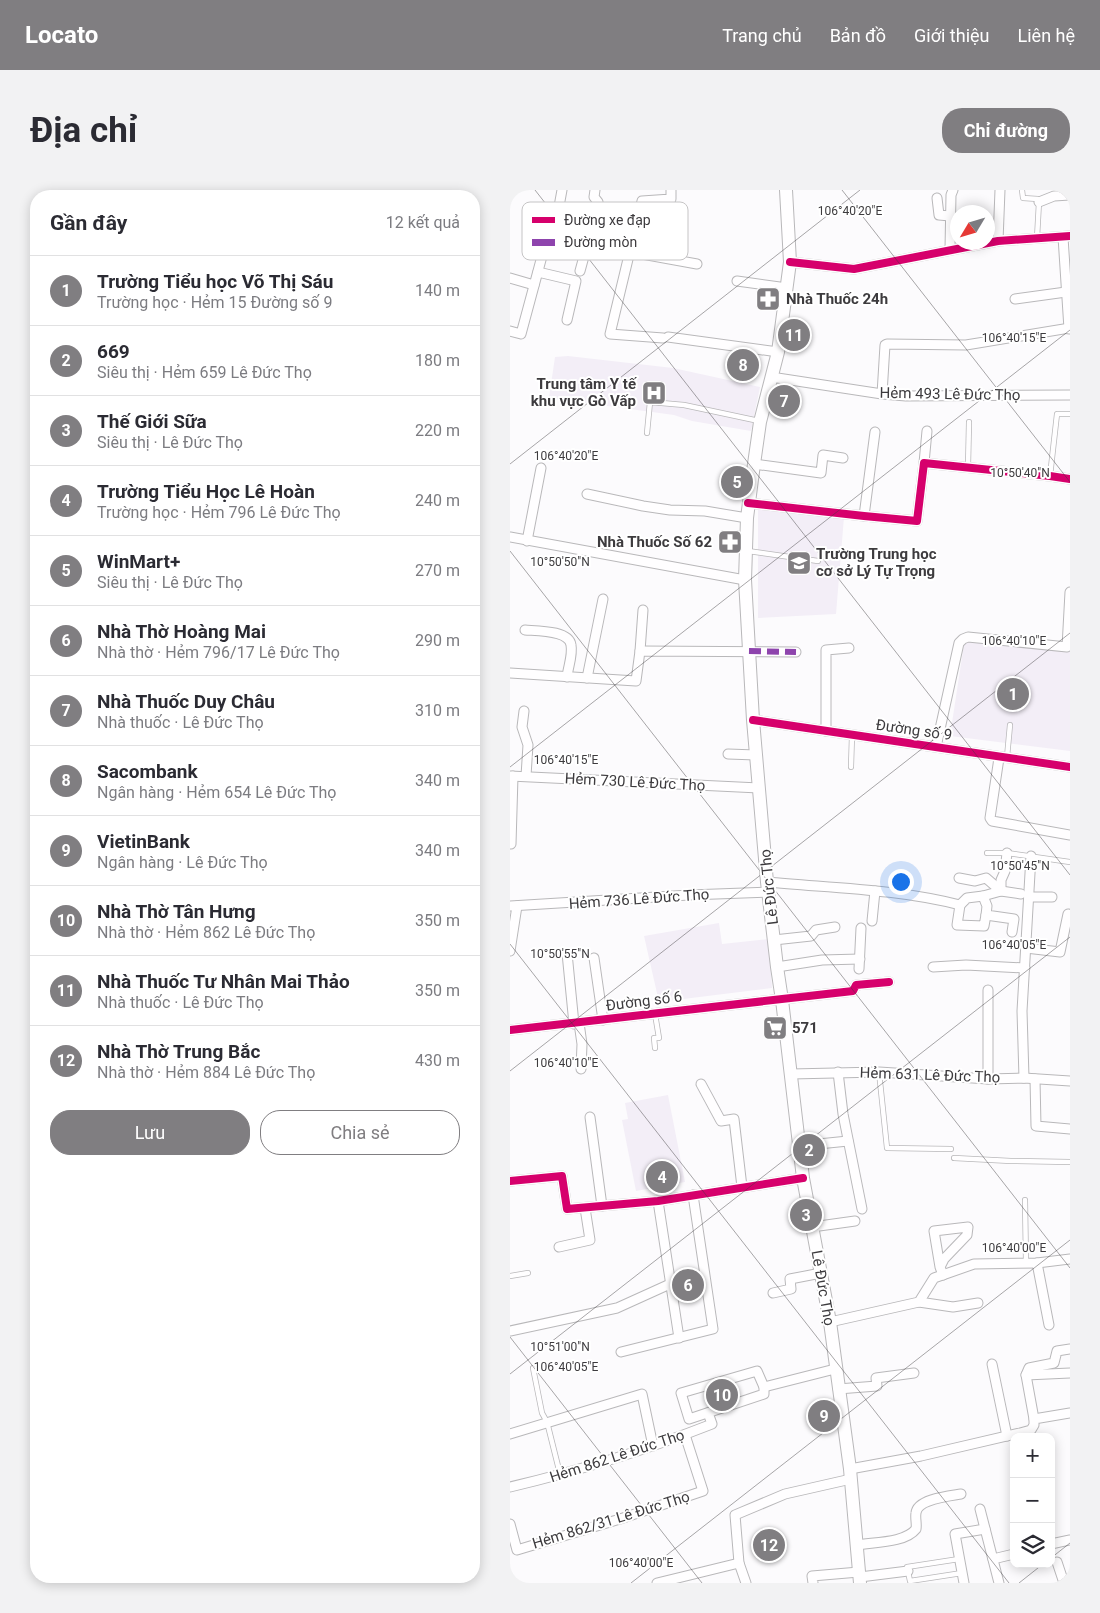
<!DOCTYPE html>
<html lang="vi">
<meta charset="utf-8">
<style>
body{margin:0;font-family:Roboto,sans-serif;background:#f2f2f3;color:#2b2b33}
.controls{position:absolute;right:15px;bottom:15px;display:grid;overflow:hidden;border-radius:10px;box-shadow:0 2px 12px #0003}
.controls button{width:45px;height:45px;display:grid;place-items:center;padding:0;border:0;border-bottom:1px solid #e1e1e2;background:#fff;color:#2b2b33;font:25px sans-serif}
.compass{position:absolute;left:440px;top:15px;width:45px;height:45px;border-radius:50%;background:#fff;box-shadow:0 2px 12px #0003;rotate:232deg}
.you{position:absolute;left:390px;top:691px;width:18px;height:18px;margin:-12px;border:4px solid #fff;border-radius:50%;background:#1a73e8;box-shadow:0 0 0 8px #1a73e833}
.badge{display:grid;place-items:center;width:32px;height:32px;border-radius:50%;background:#807e81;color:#fff;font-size:16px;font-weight:700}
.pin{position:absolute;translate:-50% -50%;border:2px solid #fff;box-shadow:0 1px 5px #0006}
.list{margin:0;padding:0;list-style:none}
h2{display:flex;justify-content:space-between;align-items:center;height:65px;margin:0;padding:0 20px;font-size:21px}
h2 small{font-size:16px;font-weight:400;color:#7c7c81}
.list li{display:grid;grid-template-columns:32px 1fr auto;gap:15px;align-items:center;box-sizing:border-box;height:70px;padding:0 20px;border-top:1px solid #e1e1e2}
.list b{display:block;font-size:19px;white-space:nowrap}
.list p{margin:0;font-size:16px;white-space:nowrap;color:#7c7c81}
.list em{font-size:16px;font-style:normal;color:#7c7c81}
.actions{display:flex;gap:10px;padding:15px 20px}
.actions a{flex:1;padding:11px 0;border:1px solid #807e81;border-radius:20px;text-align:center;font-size:18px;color:#807e81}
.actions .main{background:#807e81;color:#fff}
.icon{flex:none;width:28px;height:28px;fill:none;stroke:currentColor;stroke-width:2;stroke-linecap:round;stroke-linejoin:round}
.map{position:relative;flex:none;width:560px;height:1393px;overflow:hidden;border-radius:20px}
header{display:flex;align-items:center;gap:30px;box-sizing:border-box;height:70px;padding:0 25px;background:#807e81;color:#fff}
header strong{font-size:24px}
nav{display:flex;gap:28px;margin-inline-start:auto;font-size:18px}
.intro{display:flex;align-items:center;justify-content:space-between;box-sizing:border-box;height:120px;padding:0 30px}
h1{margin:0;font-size:35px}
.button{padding:12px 22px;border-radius:20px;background:#807e81;color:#fff;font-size:18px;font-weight:700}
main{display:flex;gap:30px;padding:0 30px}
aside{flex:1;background:#fff;border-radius:20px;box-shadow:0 2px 12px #0003}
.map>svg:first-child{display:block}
</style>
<header>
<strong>Locato</strong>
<nav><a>Trang chủ</a><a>Bản đồ</a><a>Giới thiệu</a><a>Liên hệ</a></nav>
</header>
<div class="intro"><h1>Địa chỉ</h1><a class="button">Chỉ đường</a></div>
<main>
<aside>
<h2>Gần đây<small>12 kết quả</small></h2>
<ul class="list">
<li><span class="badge">1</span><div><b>Trường Tiểu học Võ Thị Sáu</b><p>Trường học · Hẻm 15 Đường số 9</p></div><em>140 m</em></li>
<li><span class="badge">2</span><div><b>669</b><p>Siêu thị · Hẻm 659 Lê Đức Thọ</p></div><em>180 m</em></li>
<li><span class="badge">3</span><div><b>Thế Giới Sữa</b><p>Siêu thị · Lê Đức Thọ</p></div><em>220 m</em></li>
<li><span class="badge">4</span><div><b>Trường Tiểu Học Lê Hoàn</b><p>Trường học · Hẻm 796 Lê Đức Thọ</p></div><em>240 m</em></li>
<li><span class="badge">5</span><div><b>WinMart+</b><p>Siêu thị · Lê Đức Thọ</p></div><em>270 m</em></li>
<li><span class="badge">6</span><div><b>Nhà Thờ Hoàng Mai</b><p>Nhà thờ · Hẻm 796/17 Lê Đức Thọ</p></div><em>290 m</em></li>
<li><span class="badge">7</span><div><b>Nhà Thuốc Duy Châu</b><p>Nhà thuốc · Lê Đức Thọ</p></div><em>310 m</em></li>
<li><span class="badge">8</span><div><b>Sacombank</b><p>Ngân hàng · Hẻm 654 Lê Đức Thọ</p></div><em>340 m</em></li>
<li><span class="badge">9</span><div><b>VietinBank</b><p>Ngân hàng · Lê Đức Thọ</p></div><em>340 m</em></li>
<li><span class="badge">10</span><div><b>Nhà Thờ Tân Hưng</b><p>Nhà thờ · Hẻm 862 Lê Đức Thọ</p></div><em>350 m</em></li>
<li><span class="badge">11</span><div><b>Nhà Thuốc Tư Nhân Mai Thảo</b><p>Nhà thuốc · Lê Đức Thọ</p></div><em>350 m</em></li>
<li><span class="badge">12</span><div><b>Nhà Thờ Trung Bắc</b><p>Nhà thờ · Hẻm 884 Lê Đức Thọ</p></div><em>430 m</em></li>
</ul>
<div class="actions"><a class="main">Lưu</a><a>Chia sẻ</a></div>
</aside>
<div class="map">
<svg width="560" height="1393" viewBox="0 0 560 1393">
<rect width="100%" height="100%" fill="#fcfbfd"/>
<g fill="#f3eef7">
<polygon points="58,166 163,178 250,197 241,241 182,231 164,225 39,208 45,167"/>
<polygon points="248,318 334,327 326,424 248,428"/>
<polygon points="459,451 560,461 560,561 440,546 454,454"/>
<polygon points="209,733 212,754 259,749 262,798 149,812 134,746"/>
<polygon points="158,905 175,992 126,1001 112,930 118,929 115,913"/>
</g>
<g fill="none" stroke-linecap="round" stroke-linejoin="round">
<defs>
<g id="lane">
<polyline points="512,0 513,8 528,9 529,12 527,48"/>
<polyline points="137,243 140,212 174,215 249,231"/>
<polyline points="458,277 459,232"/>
<polyline points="540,286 547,224 560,224"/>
<polyline points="238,361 308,371"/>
<polyline points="497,567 500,535"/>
<polyline points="341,577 342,545"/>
<polyline points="477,663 497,663 560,672"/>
<polyline points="145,824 149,848 144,848 145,858"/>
<polyline points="369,882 377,958 441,959"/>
<polyline points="444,968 501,971 560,972"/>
<polyline points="515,1010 516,1073"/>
<polyline points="0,1086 18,1083"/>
<polyline points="23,1178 32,1223 37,1232 50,1284"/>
<polyline points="449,1369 397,1377 400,1391 452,1383"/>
</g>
<g id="street">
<polyline points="85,0 84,7 88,12 90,24 93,26 90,39"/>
<polyline points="427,8 429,25 440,26"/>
<polyline points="529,12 544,6 560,5"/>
<polyline points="43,33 67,42 65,57 76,59 70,81"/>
<polyline points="553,47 559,139"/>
<polyline points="488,51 490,0"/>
<polyline points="440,59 441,5 443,0"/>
<polyline points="121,62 187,74"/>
<polyline points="280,72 344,79 488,51 560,46"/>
<polyline points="28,82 66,91 57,130"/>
<polyline points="0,88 24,95"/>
<polyline points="227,91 277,98"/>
<polyline points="505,109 556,102"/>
<polyline points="0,141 11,144 35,55 48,22 52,0"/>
<polyline points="158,147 268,162"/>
<polyline points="153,148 100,144 132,11 161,9 161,0"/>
<polyline points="261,187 372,204 396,206 560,205"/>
<polyline points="372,204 375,155 377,154 456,155 560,138"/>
<polyline points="414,273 417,241"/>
<polyline points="244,274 311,283 313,265 333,268"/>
<polyline points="77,304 133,316 160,320 195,321 237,328"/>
<polyline points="238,313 354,326 407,331 414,273 540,286 560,289"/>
<polyline points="354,326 365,242"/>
<polyline points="0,347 235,390"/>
<polyline points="17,351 31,278"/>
<path d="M15,440C26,441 59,440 61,455C63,465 58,477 57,487"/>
<polyline points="130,461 133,420"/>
<polyline points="0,483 126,491 130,461 286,462"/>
<polyline points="77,488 93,409"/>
<polyline points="14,521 12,537 18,555 16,586"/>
<polyline points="243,530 560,577"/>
<polyline points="316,541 316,460 339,458"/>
<polyline points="426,557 449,453 453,449 458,447 557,457 560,402"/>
<polyline points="218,564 246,565"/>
<polyline points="489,568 480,628 482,631 560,645"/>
<polyline points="0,586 249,598"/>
<polyline points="1,654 3,586"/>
<polyline points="449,688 465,691 476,688 491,701 511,704"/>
<path d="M257,692C320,698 389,699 450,715L457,708L473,706L491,701V690L495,681L497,663"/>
<polyline points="473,706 477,716 476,725 504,729 502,742"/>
<polyline points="519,707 542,707"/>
<polyline points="450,715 447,735 474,736 476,725"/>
<polyline points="0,716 179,705 259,702"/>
<polyline points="362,731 365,701"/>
<polyline points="264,750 301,746 306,740 325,737"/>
<polyline points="516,758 550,762 558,724"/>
<polyline points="0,761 7,716"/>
<polyline points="57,763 64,834"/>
<polyline points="84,768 93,830"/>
<polyline points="267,777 312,770 350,769"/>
<polyline points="423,777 456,775 515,778"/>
<polyline points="349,779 351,738"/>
<polyline points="478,800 478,889"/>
<polyline points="69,833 72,854 71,879"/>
<polyline points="0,840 343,801 346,795 379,792"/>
<polyline points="328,882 333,924 352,1019"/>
<polyline points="281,884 369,882 478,889 514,888 560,891"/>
<polyline points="514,888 512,821 521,666"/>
<polyline points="525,889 526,936 560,939"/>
<polyline points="191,894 211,931 224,929 232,997"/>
<polyline points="80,927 92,1016"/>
<polyline points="289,956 338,951"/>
<polyline points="0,991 52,986 57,1019 148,1011 293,988"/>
<polyline points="148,1011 169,1148"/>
<polyline points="302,1037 345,1031"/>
<polyline points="49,1057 80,1050 75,1018"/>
<polyline points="527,1073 539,1135"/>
<polyline points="430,1077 424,1041 458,1037 457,1045 434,1069 430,1077 433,1085"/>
<polyline points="263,1103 281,1099 280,1089 311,1083"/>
<polyline points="409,1112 443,1117 468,1113"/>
<polyline points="320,1132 409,1112 424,1088 464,1074 527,1073 560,1069"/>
<polyline points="0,1141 107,1118 160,1094"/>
<polyline points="111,1162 203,1139 183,1005"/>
<polyline points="482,1174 497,1246"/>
<polygon points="247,1181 254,1197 254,1204 179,1229 171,1203"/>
<polyline points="516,1185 560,1183"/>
<polyline points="254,1197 325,1179"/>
<polyline points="328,1199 367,1196 366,1188 404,1183"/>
<polyline points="524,1229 516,1185 519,1178 544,1173 547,1161 560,1159"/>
<polyline points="0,1244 132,1204 143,1256"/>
<polyline points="340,1279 411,1266 510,1243 521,1240 524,1235 524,1229 560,1223"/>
<path d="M0,1297C68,1281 136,1260 202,1234L198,1223"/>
<polyline points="470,1319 489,1393"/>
<polyline points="0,1334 7,1360 110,1329 193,1301 175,1245"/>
<polyline points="541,1354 560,1350"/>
<path d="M347,1355C364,1352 395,1353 406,1339C407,1334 405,1328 406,1323C407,1309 439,1306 451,1304"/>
<polyline points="483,1369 504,1364"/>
<polyline points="547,1372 554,1393"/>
<polyline points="350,1387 398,1381"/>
<polyline points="147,1393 229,1373"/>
<polyline points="236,1393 229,1373 225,1325 275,1304 341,1289"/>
<polyline points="303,1393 302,1386 349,1382"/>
<polyline points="454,1393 445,1344 475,1339"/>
</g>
<polyline id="secondary" points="276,0 280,72 268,162 250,232 244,274 237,328 235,390 243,530 257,692 267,777 272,810 293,988 320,1132 340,1279 350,1393"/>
</defs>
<use href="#lane" stroke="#b9b8ba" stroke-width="6"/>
<use href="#street" stroke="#b9b8ba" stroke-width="11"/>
<use href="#secondary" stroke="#b9b8ba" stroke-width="14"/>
<use href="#lane" stroke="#fffeff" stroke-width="4.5"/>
<use href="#street" stroke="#fffeff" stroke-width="9"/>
<use href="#secondary" stroke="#fffeff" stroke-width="12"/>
<polyline stroke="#8e44ad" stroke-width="6" stroke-dasharray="12 6" stroke-linecap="butt" points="239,461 286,462"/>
<defs>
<g id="cycleway">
<polyline points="280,72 344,79 488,51 560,46"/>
<polyline points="238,313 354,326 407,331 414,273 540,286 560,289"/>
<polyline points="243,530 560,577"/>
<polyline points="0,840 343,801 346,795 379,792"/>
<polyline points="0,991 52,986 57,1019 148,1011 293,988"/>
</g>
</defs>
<use href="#cycleway" stroke="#fff" stroke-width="11"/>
<use href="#cycleway" stroke="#d6006c" stroke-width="8"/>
</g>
<path fill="none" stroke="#3d3b3e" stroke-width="1" stroke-opacity="0.45" d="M25,0L560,685M332,0L560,292M0,274L350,0M0,361L560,1078M0,577L560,140M0,754L499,1393M0,881L560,443M0,1147L192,1393M0,1184L560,747M541,1368L560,1353M121,1393L560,1050M509,1393L533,1374"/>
<defs>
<symbol id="pharmacy-square" viewBox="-11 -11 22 22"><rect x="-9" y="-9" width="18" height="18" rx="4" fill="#807e81" stroke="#fff"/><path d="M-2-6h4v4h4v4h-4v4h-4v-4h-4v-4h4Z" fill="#fff"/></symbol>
<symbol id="hospital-square" viewBox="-11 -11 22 22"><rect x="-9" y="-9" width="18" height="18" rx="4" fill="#807e81" stroke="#fff"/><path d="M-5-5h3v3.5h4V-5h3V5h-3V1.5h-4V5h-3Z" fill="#fff"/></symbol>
<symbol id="school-square" viewBox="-11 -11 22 22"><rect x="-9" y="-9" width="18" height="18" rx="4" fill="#807e81" stroke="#fff"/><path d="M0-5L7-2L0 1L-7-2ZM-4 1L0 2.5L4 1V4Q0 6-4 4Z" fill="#fff"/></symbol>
<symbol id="supermarket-square" viewBox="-11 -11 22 22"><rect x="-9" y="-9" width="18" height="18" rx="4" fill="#807e81" stroke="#fff"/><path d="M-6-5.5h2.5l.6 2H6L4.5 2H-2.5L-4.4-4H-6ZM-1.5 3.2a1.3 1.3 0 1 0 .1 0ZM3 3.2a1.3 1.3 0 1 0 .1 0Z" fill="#fff"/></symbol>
</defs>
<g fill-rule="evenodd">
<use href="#pharmacy-square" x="244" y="95" width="28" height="28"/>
<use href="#hospital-square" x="130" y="189" width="28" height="28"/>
<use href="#pharmacy-square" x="206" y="338" width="28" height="28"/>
<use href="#school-square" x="275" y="359" width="28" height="28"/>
<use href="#supermarket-square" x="251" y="824" width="28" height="28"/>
</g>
<g text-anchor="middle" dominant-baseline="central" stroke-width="4" stroke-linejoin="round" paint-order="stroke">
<g font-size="15" font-weight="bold" fill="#3d3b3e" stroke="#fff" text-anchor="start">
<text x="276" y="109">Nhà Thuốc 24h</text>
<text x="126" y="194" text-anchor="end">Trung tâm Y tế<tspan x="126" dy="17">khu vực Gò Vấp</tspan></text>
<text x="202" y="352" text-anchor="end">Nhà Thuốc Số 62</text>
<text x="306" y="364">Trường Trung học<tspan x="306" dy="17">cơ sở Lý Tự Trọng</tspan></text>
<text x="282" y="838">571</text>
</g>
<g font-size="15" fill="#3d3b3e" stroke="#fff">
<text transform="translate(440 204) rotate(1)">Hẻm 493 Lê Đức Thọ</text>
<text transform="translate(404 540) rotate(8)">Đường số 9</text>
<text transform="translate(125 592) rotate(3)">Hẻm 730 Lê Đức Thọ</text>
<text transform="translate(259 697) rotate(-96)">Lê Đức Thọ</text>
<text transform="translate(129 709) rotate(-4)">Hẻm 736 Lê Đức Thọ</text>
<text transform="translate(134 811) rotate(-7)">Đường số 6</text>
<text transform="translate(420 885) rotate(2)">Hẻm 631 Lê Đức Thọ</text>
<text transform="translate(313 1098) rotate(80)">Lê Đức Thọ</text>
<text transform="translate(107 1266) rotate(-18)">Hẻm 862 Lê Đức Thọ</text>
<text transform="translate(101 1330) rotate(-17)">Hẻm 862/31 Lê Đức Thọ</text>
</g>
</g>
<rect x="12" y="12" width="166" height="58" rx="8" fill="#fff" stroke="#c5c4c5" stroke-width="1"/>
<rect x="22" y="27" width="23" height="6" fill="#d6006c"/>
<rect x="22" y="49" width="23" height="7" fill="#8e44ad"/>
<g font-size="14" fill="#3d3b3e">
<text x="54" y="35">Đường xe đạp</text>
<text x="54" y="57">Đường mòn</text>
</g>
<g font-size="12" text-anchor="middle" fill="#3d3b3e" stroke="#fff" stroke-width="4" stroke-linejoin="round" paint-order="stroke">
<text x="340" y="25">106°40'20"E</text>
<text x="504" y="152">106°40'15"E</text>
<text x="56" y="270">106°40'20"E</text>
<text x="510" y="287">10°50'40"N</text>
<text x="50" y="376">10°50'50"N</text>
<text x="504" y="455">106°40'10"E</text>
<text x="56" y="574">106°40'15"E</text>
<text x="510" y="680">10°50'45"N</text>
<text x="504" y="759">106°40'05"E</text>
<text x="50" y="768">10°50'55"N</text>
<text x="56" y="877">106°40'10"E</text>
<text x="504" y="1062">106°40'00"E</text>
<text x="50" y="1161">10°51'00"N</text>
<text x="56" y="1181">106°40'05"E</text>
<text x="131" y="1377">106°40'00"E</text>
</g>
</svg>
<div class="controls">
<button>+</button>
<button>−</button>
<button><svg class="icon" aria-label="layers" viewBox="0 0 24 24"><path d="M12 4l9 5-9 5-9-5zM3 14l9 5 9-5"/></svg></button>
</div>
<svg class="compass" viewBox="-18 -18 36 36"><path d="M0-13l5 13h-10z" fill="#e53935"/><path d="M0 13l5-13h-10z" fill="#7c7c81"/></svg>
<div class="you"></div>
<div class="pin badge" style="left:503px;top:504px">1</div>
<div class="pin badge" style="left:299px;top:960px">2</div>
<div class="pin badge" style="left:296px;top:1025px">3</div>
<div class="pin badge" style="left:152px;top:987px">4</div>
<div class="pin badge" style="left:227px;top:292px">5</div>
<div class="pin badge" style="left:178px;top:1095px">6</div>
<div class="pin badge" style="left:274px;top:211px">7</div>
<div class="pin badge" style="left:233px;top:175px">8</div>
<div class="pin badge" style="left:314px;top:1226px">9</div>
<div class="pin badge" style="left:212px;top:1205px">10</div>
<div class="pin badge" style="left:284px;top:145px">11</div>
<div class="pin badge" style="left:259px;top:1355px">12</div>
</div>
</main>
